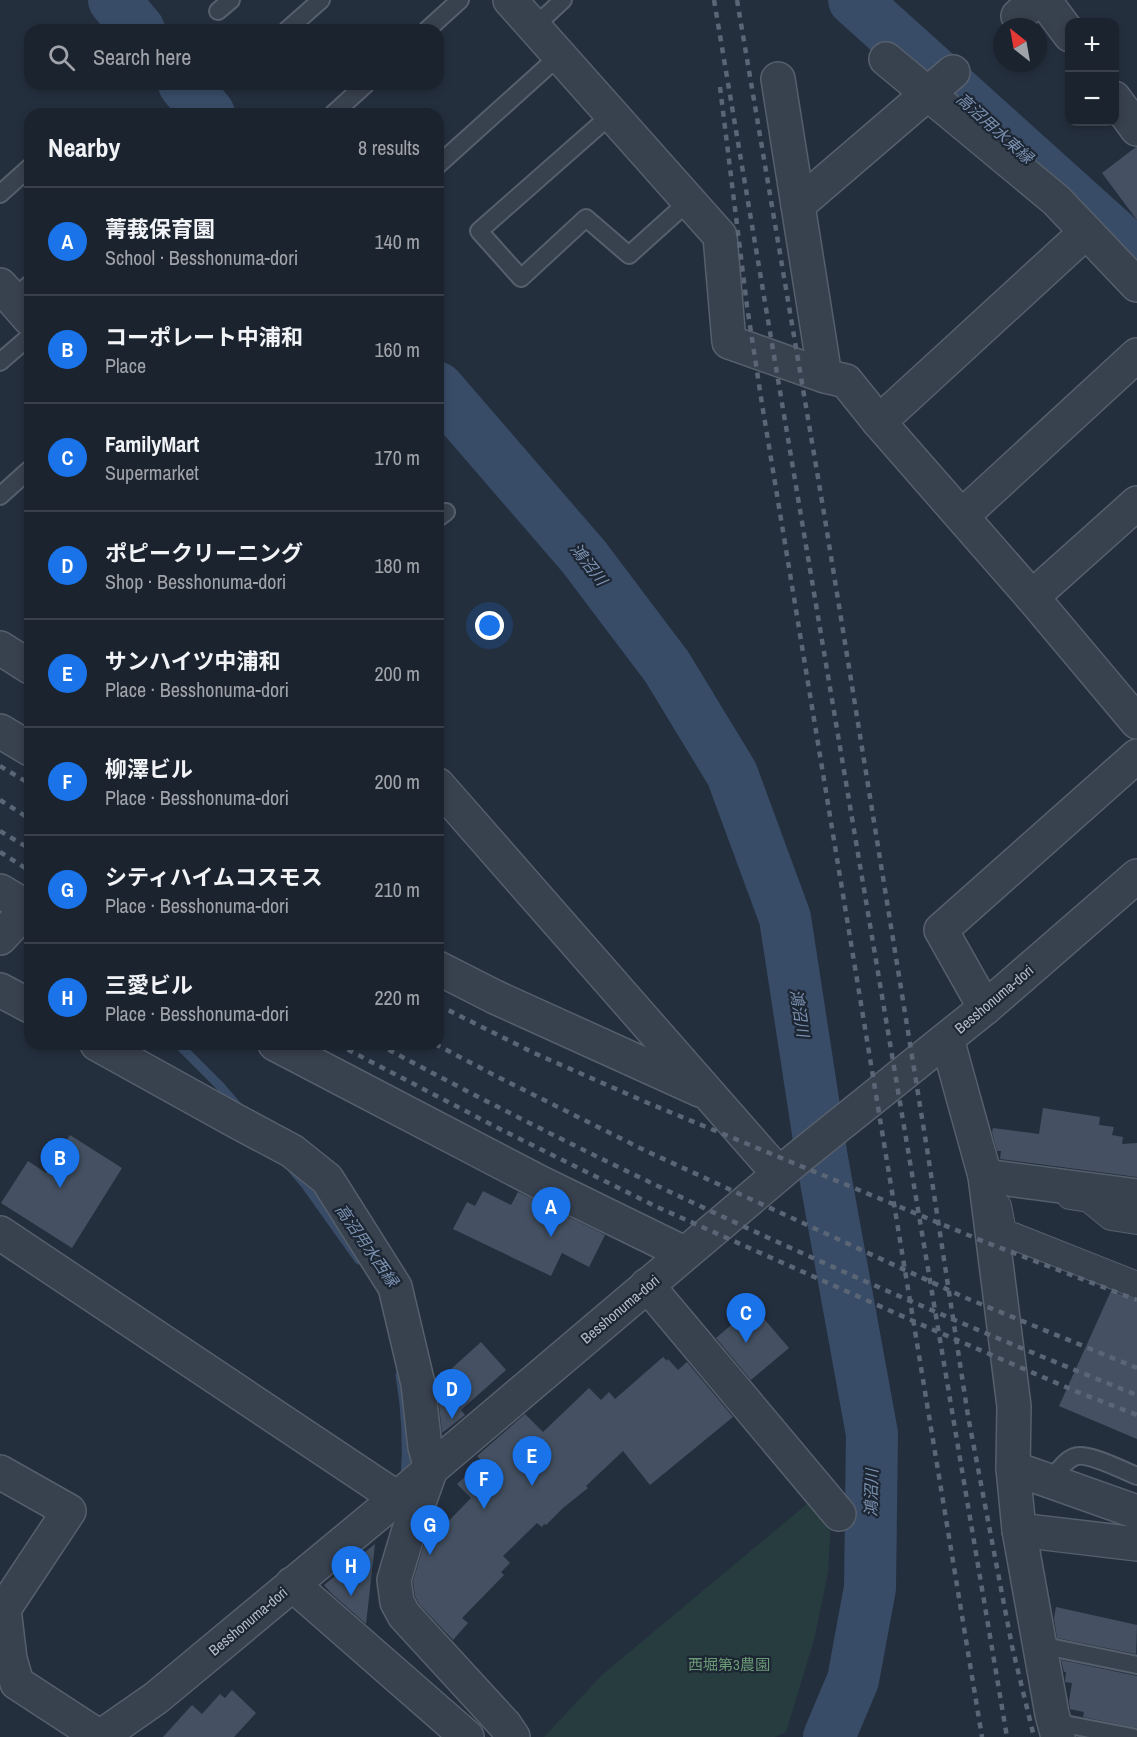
<!DOCTYPE html>
<meta charset="utf-8">
<style>
body{margin:0;font-family:"Archivo Narrow","Noto Sans JP",sans-serif;background:#282f3a;color:#f1f3f6}
.controls{position:absolute;right:18px;top:18px;display:grid;overflow:hidden;border-radius:12px;box-shadow:0 3px 9px #0003}
.controls button{width:54px;height:54px;display:grid;place-items:center;padding:0;border:0;border-bottom:2px solid #39404a;background:#1b232e;color:#f1f3f6;font:30px sans-serif}
.compass{position:absolute;left:993px;top:18px;width:54px;height:54px;border-radius:50%;background:#1b232e;box-shadow:0 3px 9px #0003;rotate:329deg}
.you{position:absolute;left:490px;top:626px;width:21px;height:21px;margin:-15px;border:4px solid #fff;border-radius:50%;background:#1a73e8;box-shadow:0 0 0 9px #1a73e833}
.badge{display:grid;place-items:center;width:39px;height:39px;border-radius:50%;background:#1a73e8;color:#fff;font-size:20px;font-weight:700}
.pin{position:absolute;translate:-50% -50px;filter:drop-shadow(0 2px 3px #0008)}
.pin::after{content:'';position:absolute;top:32px;width:21px;height:18px;background:inherit;clip-path:polygon(0 0,100% 0,50% 100%)}
.list{margin:0;padding:0;list-style:none}
h2{display:flex;justify-content:space-between;align-items:center;height:78px;margin:0;padding:0 24px;font-size:26px}
h2 small{font-size:20px;font-weight:400;color:#a0a4aa}
.list li{display:grid;grid-template-columns:39px 1fr auto;gap:18px;align-items:center;box-sizing:border-box;height:108px;padding:0 24px;border-top:2px solid #39404a}
.list b{display:block;font-size:22px;white-space:nowrap}
.list p{margin:0;font-size:20px;white-space:nowrap;color:#a0a4aa}
.list em{font-size:20px;font-style:normal;color:#a0a4aa}
.icon{flex:none;width:33px;height:33px;fill:none;stroke:currentColor;stroke-width:2;stroke-linecap:round;stroke-linejoin:round}
.map{position:relative;flex:none;width:1137px;height:1737px;overflow:hidden}
.search{position:absolute;background:#1b232e;box-shadow:0 3px 9px #0003;left:24px;top:24px;width:420px;height:66px;display:flex;align-items:center;gap:15px;box-sizing:border-box;padding:0 21px;border-radius:18px;color:#a0a4aa;font-size:22px}
.panel{position:absolute;background:#1b232e;box-shadow:0 3px 9px #0003;left:24px;top:108px;width:420px;height:942px;border-radius:18px}
.map>svg:first-child{display:block}
</style>
<div class="map">
<svg width="1137" height="1737" viewBox="0 0 1137 1737">
<rect width="100%" height="100%" fill="#242f3e"/>
<polygon fill="#263c3f" points="814,1498 831,1521 828,1573 814,1640 786,1732 775,1737 544,1737 602,1675"/>
<g fill="none" stroke-linecap="round" stroke-linejoin="round">
<g stroke="#394c67" stroke-width="9">
<polyline points="178,1044 220,1086 240,1109"/>
<polyline points="293,1170 304,1183 359,1260"/>
<path d="M400,1375C406,1410 408,1445 405,1480"/>
</g>
<g stroke="#394c67" stroke-width="52">
<polyline points="114,0 139,30"/>
<polyline points="854,0 1137,255"/>
<polyline points="184,84 209,114"/>
<polyline points="438,388 584,557 667,667 732,774 785,918 822,1159 872,1434 870,1588 853,1680 829,1737"/>
</g>
</g>
<g fill="#455162">
<polygon points="1136,147 1137,147 1137,220 1102,173"/>
<polygon points="1043,1108 1100,1117 1099,1125 1114,1127 1112,1135 1123,1137 1122,1144 1137,1143 1137,1177 1000,1159 1001,1151 997,1151 992,1132 993,1128 1039,1134"/>
<polygon points="70,1135 122,1168 72,1248 1,1203 28,1161 46,1173"/>
<polygon points="483,1191 511,1205 518,1192 605,1235 589,1267 562,1253 551,1276 453,1229 467,1202 475,1206"/>
<polygon points="1111,1291 1137,1300 1137,1439 1059,1406"/>
<polygon points="753,1306 789,1348 751,1380 716,1338"/>
<polygon points="481,1342 506,1370 461,1410 465,1415 442,1433 437,1386 442,1382 440,1379"/>
<polygon points="663,1357 667,1361 668,1359 678,1370 687,1362 733,1417 650,1485 623,1451 586,1486 588,1488 563,1508 546,1525 544,1524 542,1527 537,1523 503,1556 510,1563 501,1572 504,1575 462,1618 468,1623 453,1640 419,1604 415,1596 413,1581 427,1534 434,1536 471,1498 457,1484 482,1461 477,1456 525,1414 543,1432 589,1388 601,1400 609,1392 615,1399"/>
<polygon points="375,1544 366,1624 331,1593 324,1585"/>
<polygon points="1056,1607 1137,1625 1136,1654 1057,1638 1054,1618"/>
<polygon points="1061,1660 1137,1676 1137,1728 1083,1717 1084,1712 1070,1709 1069,1701 1072,1683 1065,1682 1066,1672 1064,1672"/>
<polygon points="232,1690 256,1713 234,1737 163,1737 192,1705 202,1714 220,1694 225,1698"/>
</g>
<g fill="none" stroke-linecap="round" stroke-linejoin="round">
<defs>
<g id="service">
<polyline points="218,11 231,0"/>
<polyline points="534,27 563,0"/>
<polyline points="287,30 321,0"/>
<polyline points="427,30 460,0"/>
<polyline points="333,114 366,84"/>
<polyline points="612,114 479,231 521,278 586,218 629,255 689,201"/>
<polyline points="438,165 559,56"/>
<polyline points="0,194 30,167"/>
<polyline points="12,299 30,284"/>
<polyline points="0,362 30,336"/>
<polyline points="0,496 30,469"/>
<polyline points="438,518 446,512"/>
<path d="M1050,1481C1057,1473 1064,1461 1074,1457C1086,1451 1124,1471 1137,1476"/>
<polyline points="1040,1645 1137,1665"/>
<polyline points="1054,1722 1132,1737"/>
</g>
<g id="pedestrian">
<polyline points="1070,1196 1089,1199 1111,1217 1137,1221"/>
<polyline points="998,1206 1003,1232 1137,1285"/>
</g>
<g id="minor">
<polyline points="510,0 720,236 729,342 825,376"/>
<polyline points="1018,16 1037,0"/>
<polyline points="886,59 1056,200 1137,285"/>
<polyline points="778,79 825,376 846,381 879,422 1032,597 1137,722"/>
<polyline points="798,205 953,72"/>
<polyline points="0,285 30,319"/>
<polyline points="879,422 1086,232"/>
<polyline points="962,516 1137,355"/>
<polyline points="1032,597 1137,503"/>
<polyline points="0,648 30,667"/>
<polyline points="0,731 30,749"/>
<polyline points="438,785 779,1174"/>
<polyline points="0,891 30,909"/>
<polyline points="0,938 30,906"/>
<polyline points="438,968 495,997 700,1090"/>
<polyline points="0,990 30,1006"/>
<polyline points="985,1008 941,930 1137,756"/>
<polyline points="947,1039 985,1176 1014,1406 1013,1468 1019,1530 1052,1714 1058,1737"/>
<polyline points="97,1044 234,1120 292,1151 327,1179 395,1287 418,1384 425,1447 431,1469 408,1533 394,1580 397,1602 404,1615 505,1725 513,1737"/>
<polyline points="275,1044 541,1183 684,1253"/>
<polyline points="985,1176 1137,1196"/>
<polyline points="0,1233 397,1498"/>
<polyline points="647,1285 839,1514"/>
<polyline points="0,1472 69,1511 4,1609 10,1659 17,1683 100,1737"/>
<polyline points="1019,1530 1137,1544"/>
<polyline points="292,1584 467,1737"/>
</g>
<g id="tertiary">
<polyline points="1044,0 1070,35"/>
<polyline points="1114,98 1137,129"/>
<polyline points="1013,1468 1137,1512"/>
<polyline points="100,1737 156,1698 397,1498 798,1158 985,1008 1137,876"/>
</g>
</defs>
<use href="#service" stroke="#565f6c" stroke-width="20"/>
<use href="#pedestrian" stroke="#565f6c" stroke-width="28"/>
<use href="#minor" stroke="#565f6c" stroke-width="36"/>
<use href="#tertiary" stroke="#565f6c" stroke-width="36"/>
<use href="#service" stroke="#38414e" stroke-width="16"/>
<use href="#pedestrian" stroke="#38414e" stroke-width="26"/>
<use href="#minor" stroke="#38414e" stroke-width="33"/>
<use href="#tertiary" stroke="#38414e" stroke-width="33"/>
<g stroke="#5a6575" stroke-width="4.5" stroke-dasharray="6 6" stroke-linecap="butt">
<polyline points="714,0 1007,1737"/>
<polyline points="737,0 823,507 928,1155 968,1416 1012,1646 1034,1737"/>
<polyline points="720,87 747,306 762,404 982,1737"/>
<polyline points="0,766 30,784"/>
<polyline points="0,800 30,819"/>
<polyline points="0,831 30,849"/>
<polyline points="0,852 30,871"/>
<polyline points="438,1005 534,1053 648,1103 985,1242 1137,1300"/>
<polyline points="337,1044 500,1129 655,1206 929,1328 1075,1391 1137,1415"/>
<path d="M378,1044C623,1176 878,1292 1137,1395"/>
<polyline points="435,1044 496,1076 644,1150 966,1298 1137,1368"/>
</g>
</g>
<g text-anchor="middle" dominant-baseline="central" stroke-width="4.5" stroke-linejoin="round" paint-order="stroke">
<g font-size="15" fill="#b4bcc9" stroke="#1d2633">
<text transform="translate(994 999) rotate(-40)">Besshonuma-dori</text>
<text transform="translate(620 1309) rotate(-40)">Besshonuma-dori</text>
<text transform="translate(248 1621) rotate(-40)">Besshonuma-dori</text>
</g>
<g font-size="15" fill="#6b9a76" stroke="#1d2633">
<text x="729" y="1664">西堀第3農園</text>
</g>
<g font-size="16" font-style="italic" fill="#7c92b1" stroke="#1d2633">
<text transform="translate(995 128) rotate(42)">高沼用水東縁</text>
<text transform="translate(589 564) rotate(52)">鴻沼川</text>
<text transform="translate(800 1013) rotate(81)">鴻沼川</text>
<text transform="translate(367 1245) rotate(55)">高沼用水西縁</text>
<text transform="translate(871 1493) rotate(-89)">鴻沼川</text>
</g>
</g>
</svg>
<div class="controls">
<button>+</button>
<button>−</button>
</div>
<svg class="compass" viewBox="-18 -18 36 36"><path d="M0-13l5 13h-10z" fill="#e53935"/><path d="M0 13l5-13h-10z" fill="#a0a4aa"/></svg>
<div class="you"></div>
<div class="pin badge" style="left:551px;top:1237px">A</div>
<div class="pin badge" style="left:60px;top:1188px">B</div>
<div class="pin badge" style="left:746px;top:1343px">C</div>
<div class="pin badge" style="left:452px;top:1419px">D</div>
<div class="pin badge" style="left:532px;top:1486px">E</div>
<div class="pin badge" style="left:484px;top:1509px">F</div>
<div class="pin badge" style="left:430px;top:1555px">G</div>
<div class="pin badge" style="left:351px;top:1596px">H</div>
<div class="search"><svg class="icon" aria-label="search" viewBox="0 0 24 24"><circle cx="10" cy="10" r="6"/><path d="M15 15l6 6"/></svg>Search here</div>
<section class="panel">
<h2>Nearby<small>8 results</small></h2>
<ul class="list">
<li><span class="badge">A</span><div><b>菁莪保育園</b><p>School · Besshonuma-dori</p></div><em>140 m</em></li>
<li><span class="badge">B</span><div><b>コーポレート中浦和</b><p>Place</p></div><em>160 m</em></li>
<li><span class="badge">C</span><div><b>FamilyMart</b><p>Supermarket</p></div><em>170 m</em></li>
<li><span class="badge">D</span><div><b>ポピークリーニング</b><p>Shop · Besshonuma-dori</p></div><em>180 m</em></li>
<li><span class="badge">E</span><div><b>サンハイツ中浦和</b><p>Place · Besshonuma-dori</p></div><em>200 m</em></li>
<li><span class="badge">F</span><div><b>柳澤ビル</b><p>Place · Besshonuma-dori</p></div><em>200 m</em></li>
<li><span class="badge">G</span><div><b>シティハイムコスモス</b><p>Place · Besshonuma-dori</p></div><em>210 m</em></li>
<li><span class="badge">H</span><div><b>三愛ビル</b><p>Place · Besshonuma-dori</p></div><em>220 m</em></li>
</ul>
</section>
</div>
